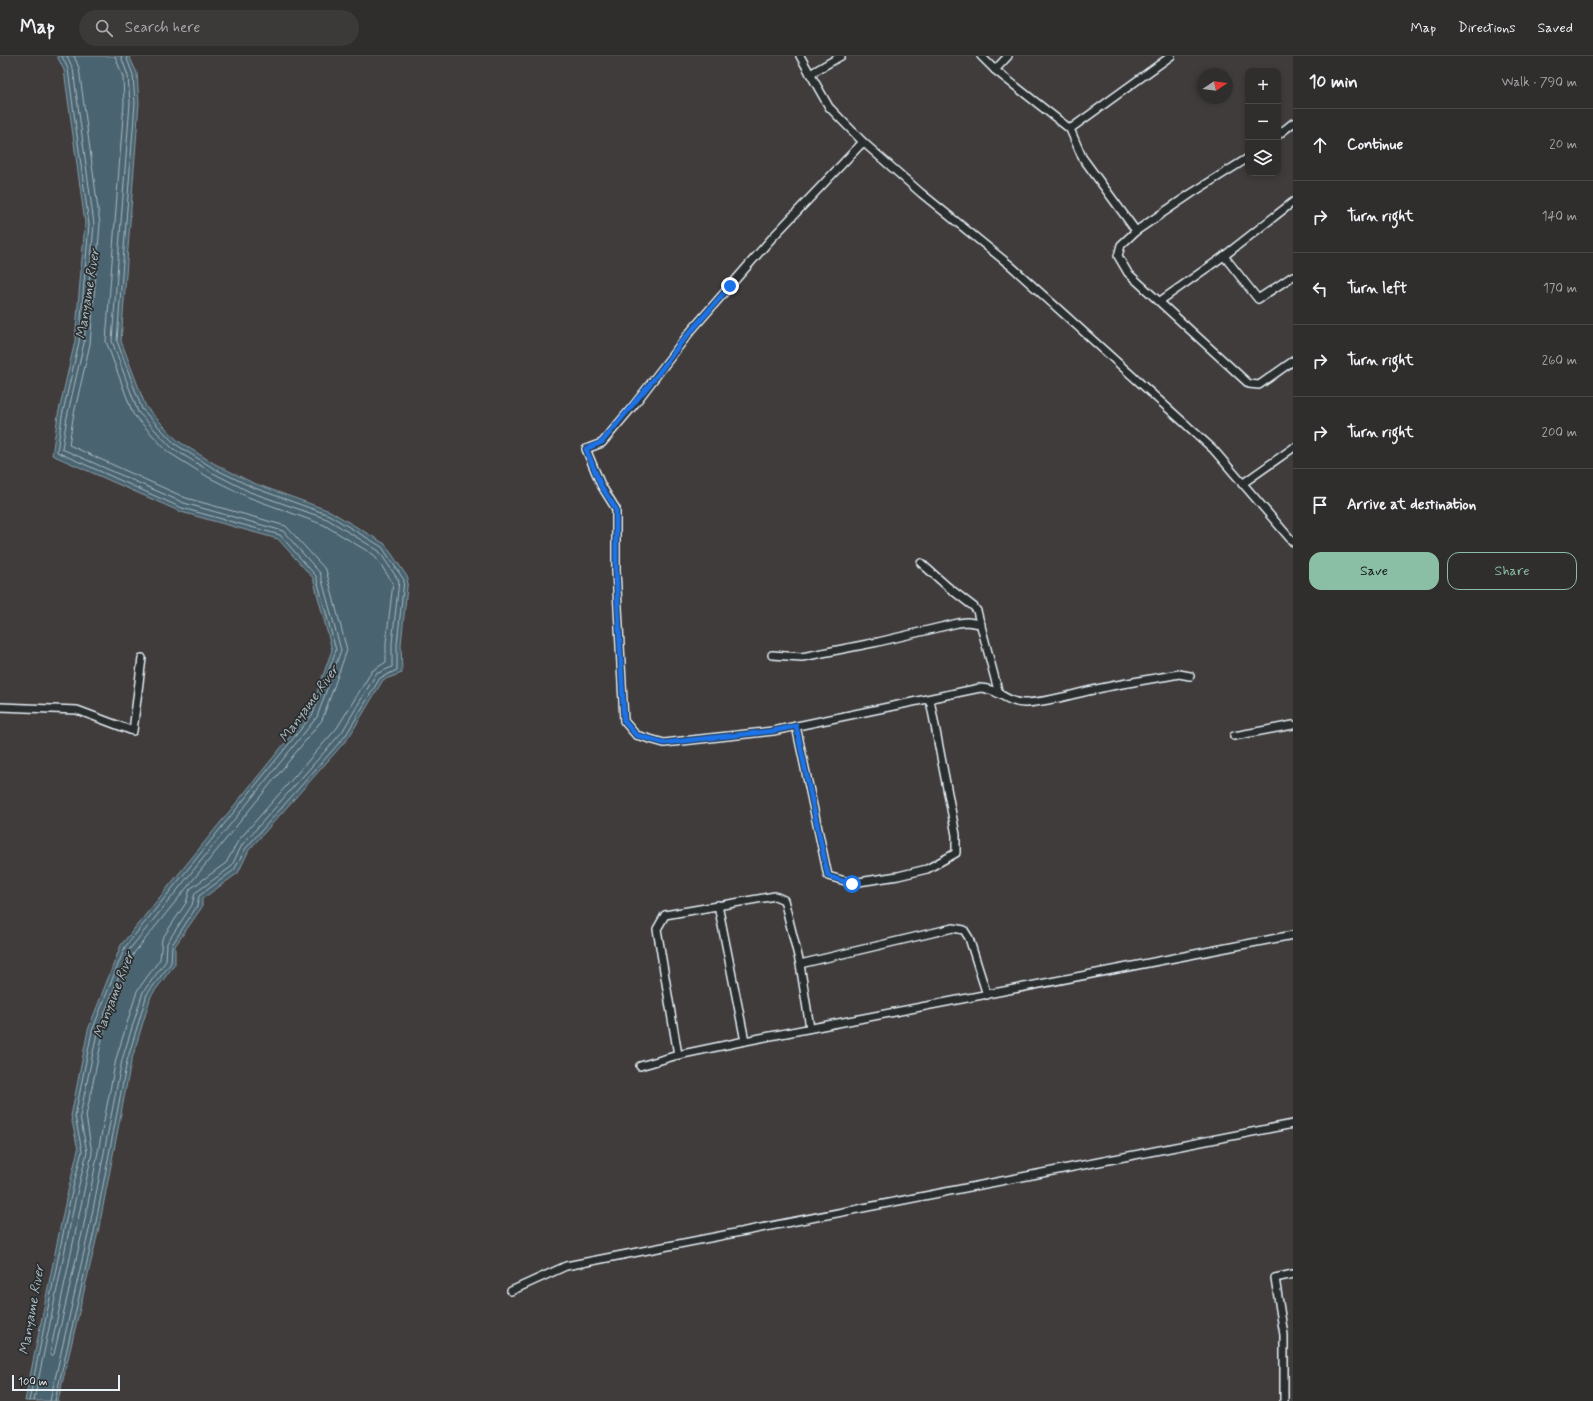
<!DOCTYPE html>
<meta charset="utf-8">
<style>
body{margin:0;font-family:Mynerve,sans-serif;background:#3c3939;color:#f1f3f6}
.controls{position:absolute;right:12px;top:12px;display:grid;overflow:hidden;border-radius:8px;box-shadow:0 2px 6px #0003}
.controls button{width:36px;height:36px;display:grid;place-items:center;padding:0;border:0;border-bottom:1px solid #4b4949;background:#302d2d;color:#f1f3f6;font:20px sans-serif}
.compass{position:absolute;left:1197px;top:12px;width:36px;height:36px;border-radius:50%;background:#302d2d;box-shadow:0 2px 6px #0003;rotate:77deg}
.scale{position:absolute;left:12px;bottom:10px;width:108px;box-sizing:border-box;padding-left:4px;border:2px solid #e8f1f8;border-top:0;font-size:11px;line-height:14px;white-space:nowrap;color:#e8f1f8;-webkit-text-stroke:3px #2a2d2e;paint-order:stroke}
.stop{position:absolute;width:12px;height:12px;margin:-9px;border:3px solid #1a73e8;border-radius:50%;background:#fff}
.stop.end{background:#1a73e8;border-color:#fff;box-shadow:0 1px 4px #0008}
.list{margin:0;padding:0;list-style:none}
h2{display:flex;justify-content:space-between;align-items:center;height:52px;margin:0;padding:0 16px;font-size:17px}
h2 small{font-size:13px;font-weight:400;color:#a8a8aa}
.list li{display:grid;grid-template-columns:26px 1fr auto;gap:12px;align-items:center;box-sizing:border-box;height:72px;padding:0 16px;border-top:1px solid #4b4949}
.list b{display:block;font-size:15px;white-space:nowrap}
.list em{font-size:13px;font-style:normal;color:#a8a8aa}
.actions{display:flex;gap:8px;padding:12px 16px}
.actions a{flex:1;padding:9px 0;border:1px solid #8abfa5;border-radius:12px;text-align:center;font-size:14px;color:#8abfa5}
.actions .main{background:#8abfa5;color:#111}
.icon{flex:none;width:22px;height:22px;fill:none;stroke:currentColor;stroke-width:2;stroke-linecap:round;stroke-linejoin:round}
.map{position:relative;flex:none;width:1293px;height:1345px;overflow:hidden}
header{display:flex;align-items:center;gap:24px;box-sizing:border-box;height:56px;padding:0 20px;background:#302d2d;border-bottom:1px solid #4b4949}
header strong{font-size:19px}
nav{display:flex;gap:22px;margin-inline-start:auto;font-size:14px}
.search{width:280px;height:36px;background:#3c3939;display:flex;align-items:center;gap:10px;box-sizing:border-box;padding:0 14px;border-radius:22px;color:#a8a8aa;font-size:15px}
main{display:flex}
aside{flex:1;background:#302d2d}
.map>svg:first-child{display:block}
</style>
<header>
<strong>Map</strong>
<div class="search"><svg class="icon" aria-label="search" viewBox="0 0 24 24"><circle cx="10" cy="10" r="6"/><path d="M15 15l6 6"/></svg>Search here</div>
<nav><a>Map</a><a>Directions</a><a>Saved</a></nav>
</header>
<main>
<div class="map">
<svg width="1293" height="1345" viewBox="0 0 1293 1345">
<rect width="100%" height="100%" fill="#403c3c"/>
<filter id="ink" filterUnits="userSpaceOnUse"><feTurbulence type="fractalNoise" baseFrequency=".025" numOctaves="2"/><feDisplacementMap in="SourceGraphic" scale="8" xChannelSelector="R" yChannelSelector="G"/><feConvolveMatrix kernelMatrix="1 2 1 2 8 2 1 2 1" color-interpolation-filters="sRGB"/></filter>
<g filter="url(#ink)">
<polygon fill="#4a646f" stroke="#899ca6" points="57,0 129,0 137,17 139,47 121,285 146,351 178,385 215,408 253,427 330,455 385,488 408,522 401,588 402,617 383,624 349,681 249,794 238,817 202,843 202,851 175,890 175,908 151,940 131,1006 98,1176 58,1345 25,1345 66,1143 78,1094 71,1060 88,974 121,889 310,656 332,594 313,522 278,483 181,456 52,399 58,359 75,285 85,167 64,14"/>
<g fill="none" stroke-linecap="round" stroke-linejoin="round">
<g stroke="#a9b9c1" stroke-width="1">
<polyline points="74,0 79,12 100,168 90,288 73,362 69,389 186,442 286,470 326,514 347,594 322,664 134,897 103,978 86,1060 92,1097 50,1297 52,1300 54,1298 83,1173 116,1003 137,935 160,903 162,883 186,847 190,833 226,807 238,785 337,672 372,615 386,606 386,587 393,527 374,499 324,469 248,441 208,421 168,396 133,358 106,285 124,47 123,21 115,0"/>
<polyline points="29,1345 70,1144 82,1095 75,1060 92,975 125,891 313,658 336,594 316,520 280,479 182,452 57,396 62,360 79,286 89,168 68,13 62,0"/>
<polyline points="34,1345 75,1145 87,1096 80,1060 97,977 129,894 317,661 341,594 320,517 283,475 184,447 62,393 67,361 84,287 94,168 73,13 67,0"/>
<polyline points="50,1345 89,1174 122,1004 143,936 166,905 167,887 192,849 195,837 231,811 242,789 342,676 376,618 392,611 392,587 399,525 379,495 327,463 250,436 211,416 172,392 138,356 112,285 130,47 128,20 121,0"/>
<polyline points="55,1345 94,1176 127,1005 147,938 171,907 172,889 197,850 199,840 234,814 246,792 346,679 380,622 397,614 397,588 404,524 382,491 329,459 252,431 213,412 175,388 142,353 117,285 135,47 133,19 126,0"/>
</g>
<defs>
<g id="minor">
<polyline points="800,0 829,51 863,86 921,137 1011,210 1213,393 1293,486"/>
<polyline points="981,0 995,14 1070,73 1082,101 1136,175"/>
<polyline points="995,14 1008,0"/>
<polyline points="810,18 841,0"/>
<polyline points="1070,73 1171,0"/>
<polyline points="1278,79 1293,67"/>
<path d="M863,86L772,182L690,276L634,349L602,387L586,393L601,429L616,453V514L624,665L636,679L664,687L773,675L980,632C998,632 1007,648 1026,647C1050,646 1073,638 1097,633C1124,627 1152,623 1179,618L1190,620"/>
<polyline points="1248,102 1192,137 1136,175 1121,189 1118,200 1128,217 1249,328 1259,329 1293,305"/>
<polyline points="1224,200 1258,243 1293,220"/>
<polyline points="1160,245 1224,200 1293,146"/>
<polyline points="1242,428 1293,392"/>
<polyline points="921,507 948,531 974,551 977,555 999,638"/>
<polyline points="772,599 802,601 878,586 958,567 967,566 981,568"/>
<polyline points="0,651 77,654 133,675 142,602"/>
<polyline points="796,670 828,820 852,827 898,820 927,813 956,797 956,779 930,644"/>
<polyline points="1234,680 1293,669"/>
<polyline points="718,849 745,985"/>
<polyline points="800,908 953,872 964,874 969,882 987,939"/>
<polyline points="678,999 657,873 665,859 775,840 784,844 800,908 810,972"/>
<polyline points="640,1010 678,999 745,985 1293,879"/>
<polyline points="511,1235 566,1210 1293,1068"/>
<polyline points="1284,1345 1284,1279 1275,1222 1293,1218"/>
</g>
</defs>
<use href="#minor" stroke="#e8f1f8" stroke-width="10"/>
<use href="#minor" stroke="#2a2d2e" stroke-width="7"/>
</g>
</g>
<g fill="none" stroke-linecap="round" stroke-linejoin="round" filter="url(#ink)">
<polyline stroke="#1a73e8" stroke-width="5" points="730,230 680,288 658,318 602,386 586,393 601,430 616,453 616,514 624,665 636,679 664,687 773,675 796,670 828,820 852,828"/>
</g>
<g text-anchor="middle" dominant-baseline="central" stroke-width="3.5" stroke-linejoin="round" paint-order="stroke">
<g font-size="14" font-style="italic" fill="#a9b9c1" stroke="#2a2d2e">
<text transform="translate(88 238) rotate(-81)">Manyame River</text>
<text transform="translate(309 648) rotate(-54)">Manyame River</text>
<text transform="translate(114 939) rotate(-69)">Manyame River</text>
<text transform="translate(32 1254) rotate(-80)">Manyame River</text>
</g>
</g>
</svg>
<div class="controls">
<button>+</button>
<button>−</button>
<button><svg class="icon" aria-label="layers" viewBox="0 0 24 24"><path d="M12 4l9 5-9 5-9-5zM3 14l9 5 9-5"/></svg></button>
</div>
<svg class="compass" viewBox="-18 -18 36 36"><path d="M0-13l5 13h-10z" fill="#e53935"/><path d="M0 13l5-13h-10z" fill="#a8a8aa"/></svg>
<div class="scale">100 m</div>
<div class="stop" style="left:852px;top:828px"></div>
<div class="stop end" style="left:730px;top:230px"></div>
</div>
<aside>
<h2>10 min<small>Walk · 790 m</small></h2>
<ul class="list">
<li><svg class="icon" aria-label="ahead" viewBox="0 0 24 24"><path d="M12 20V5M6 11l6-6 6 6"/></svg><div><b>Continue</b></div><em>20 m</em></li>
<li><svg class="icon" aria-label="right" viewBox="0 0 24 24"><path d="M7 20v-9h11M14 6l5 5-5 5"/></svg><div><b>Turn right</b></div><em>140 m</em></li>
<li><svg class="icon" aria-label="left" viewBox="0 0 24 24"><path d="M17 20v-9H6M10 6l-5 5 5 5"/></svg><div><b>Turn left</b></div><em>170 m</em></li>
<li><svg class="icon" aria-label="right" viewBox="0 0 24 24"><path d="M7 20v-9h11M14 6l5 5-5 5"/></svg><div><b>Turn right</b></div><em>260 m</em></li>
<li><svg class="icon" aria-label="right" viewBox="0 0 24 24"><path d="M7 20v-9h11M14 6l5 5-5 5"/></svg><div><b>Turn right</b></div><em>200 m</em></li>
<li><svg class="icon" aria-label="arrive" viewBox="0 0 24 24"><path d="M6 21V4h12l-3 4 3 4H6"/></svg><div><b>Arrive at destination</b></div></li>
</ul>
<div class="actions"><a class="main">Save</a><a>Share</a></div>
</aside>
</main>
